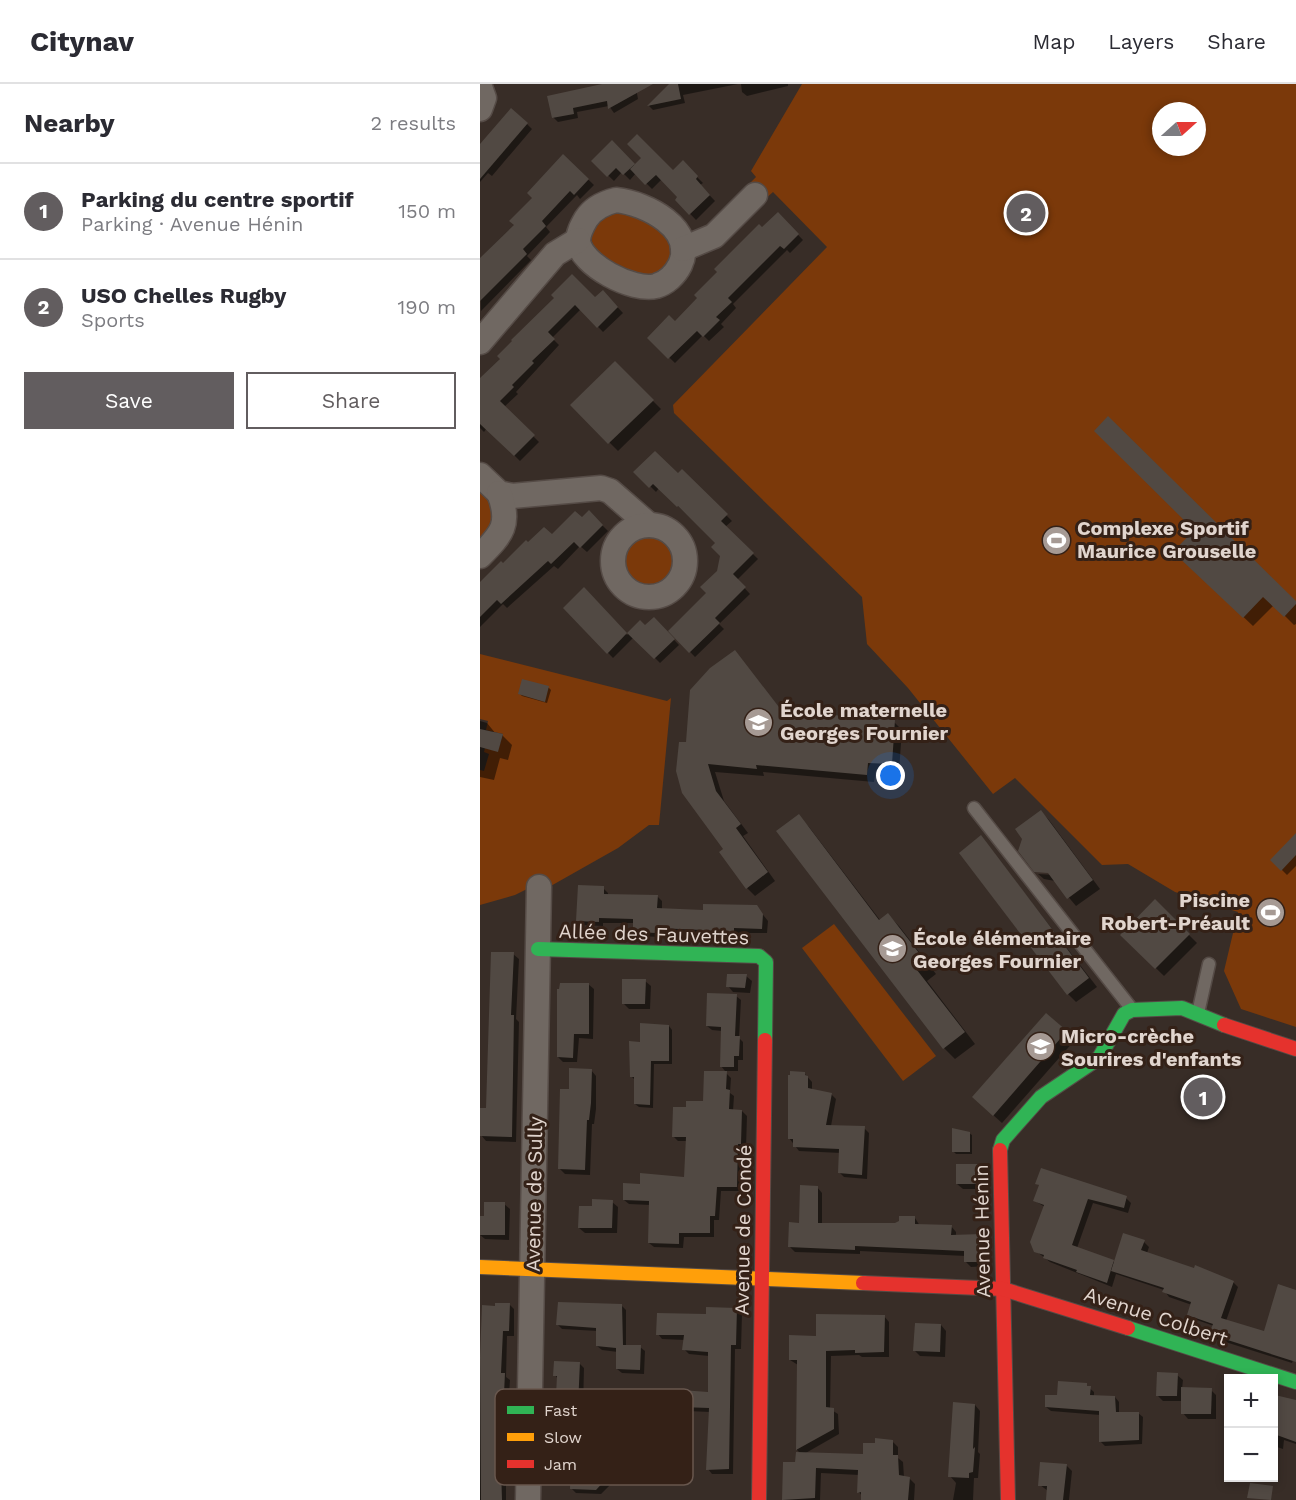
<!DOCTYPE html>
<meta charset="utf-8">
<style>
body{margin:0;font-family:"Work Sans",sans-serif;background:#f7f7f7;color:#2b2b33}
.controls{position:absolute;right:18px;bottom:18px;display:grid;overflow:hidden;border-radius:0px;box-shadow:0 3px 9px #0003}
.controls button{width:54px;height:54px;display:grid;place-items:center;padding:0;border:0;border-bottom:2px solid #e1e1e2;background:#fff;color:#2b2b33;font:30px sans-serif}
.compass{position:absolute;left:672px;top:18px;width:54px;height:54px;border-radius:50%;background:#fff;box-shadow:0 3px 9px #0003;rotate:69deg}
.you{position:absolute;left:411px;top:692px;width:21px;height:21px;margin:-15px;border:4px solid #fff;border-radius:50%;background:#1a73e8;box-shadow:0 0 0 9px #1a73e833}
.badge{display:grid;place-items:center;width:39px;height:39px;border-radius:50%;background:#625d5f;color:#fff;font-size:20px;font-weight:700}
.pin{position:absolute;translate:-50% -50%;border:3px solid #fff;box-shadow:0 2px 6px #0006}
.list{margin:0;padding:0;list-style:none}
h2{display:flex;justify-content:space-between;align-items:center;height:78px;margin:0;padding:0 24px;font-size:26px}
h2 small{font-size:20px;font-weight:400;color:#7c7c81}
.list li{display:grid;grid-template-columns:39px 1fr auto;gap:18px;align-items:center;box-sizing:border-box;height:96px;padding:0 24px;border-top:2px solid #e1e1e2}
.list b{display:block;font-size:22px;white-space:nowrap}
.list p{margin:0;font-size:20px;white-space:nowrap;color:#7c7c81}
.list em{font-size:20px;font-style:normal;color:#7c7c81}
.actions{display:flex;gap:12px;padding:18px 24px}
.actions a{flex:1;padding:14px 0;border:2px solid #625d5f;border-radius:0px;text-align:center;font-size:21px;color:#625d5f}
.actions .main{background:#625d5f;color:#fff}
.map{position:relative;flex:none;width:816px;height:1416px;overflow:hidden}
header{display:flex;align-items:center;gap:36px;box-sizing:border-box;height:84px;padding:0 30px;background:#fff;border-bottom:2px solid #e1e1e2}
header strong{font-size:28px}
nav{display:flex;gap:33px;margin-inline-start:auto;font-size:21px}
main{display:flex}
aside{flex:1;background:#fff}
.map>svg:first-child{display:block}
</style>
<header>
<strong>Citynav</strong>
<nav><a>Map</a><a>Layers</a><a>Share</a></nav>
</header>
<main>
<aside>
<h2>Nearby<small>2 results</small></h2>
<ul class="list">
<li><span class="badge">1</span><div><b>Parking du centre sportif</b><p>Parking · Avenue Hénin</p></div><em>150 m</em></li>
<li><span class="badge">2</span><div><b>USO Chelles Rugby</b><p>Sports</p></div><em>190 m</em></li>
</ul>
<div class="actions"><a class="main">Save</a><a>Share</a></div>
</aside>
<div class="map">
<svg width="816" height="1416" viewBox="0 0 816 1416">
<rect width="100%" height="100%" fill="#382d27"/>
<g fill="#7b390a" fill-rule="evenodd">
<path d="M322,0H816V943L761,925L744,887L758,828L695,808L648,780L622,781L535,694L513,710L428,604L387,560L382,513L194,329L193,321L347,163L293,108L283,117L267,102L276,93L271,87ZM681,27H717V63H681Z"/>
<path d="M139,125C158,134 192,142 192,167C192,173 188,180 185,185L166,194C140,183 97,174 117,137Z"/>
<polygon points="0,403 18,429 0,459"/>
<circle cx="170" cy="477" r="26"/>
<polygon points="0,570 187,617 191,614 179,741 169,741 138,764 69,803 47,805 35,811 0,821 0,686 4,687 9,670 4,668 5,664 18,667 23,650 6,646 8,637 0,635"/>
<polygon points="354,840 456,972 423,997 322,864"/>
</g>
<g fill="#0007">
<polygon points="128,0 152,0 156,4 158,15 134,29 129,22 97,28 98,34 78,38 73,33"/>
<polygon points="191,0 258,0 203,11 205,19 173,26 169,22"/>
<polygon points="261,0 308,0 308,2 267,12 262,8"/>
<polygon points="47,40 52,45 12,92 8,89 0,98 0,63"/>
<polygon points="132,58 155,82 193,88 203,79 223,99 220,101 235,117 216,136 197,116 200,113 182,95 172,105 156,89 150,96 142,88 134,97 113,77"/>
<polygon points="84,72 114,101 100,115 97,111 66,143 70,148 47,172 51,176 1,227 0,177 36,141"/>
<polygon points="298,130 323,156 310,169 307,166 253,220 256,224 241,240 244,243 229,257 223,251 195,279 169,254 195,239"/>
<polygon points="123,208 143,229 123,248 101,225 72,254 79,261 36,308 38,310 24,323 59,358 40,377 7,344 4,348 0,344 0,298 76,214 115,215"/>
<polygon points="135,279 181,325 138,367 92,321"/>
<polygon points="202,387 252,437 245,443 278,475 257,496 270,510 239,540 244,545 215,573 190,547 228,509 238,488 241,472 237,459 179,404 176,408 156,388 198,391"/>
<polygon points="109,428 128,447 107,468 100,462 78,485 74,482 27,524 23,520 0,543 0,500 48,460 72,452 102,435"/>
<polygon points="705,478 816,519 816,540 814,541 794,521 773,542"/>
<polygon points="85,524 129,532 147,551 160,538 165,543 174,535 199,561 180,579 154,553 133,574"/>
<polygon points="255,568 303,629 414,638 422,646 419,687 396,686 394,698 283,688 284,692 235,688 244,717 268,749 263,752 295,797 275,812 267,804 245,765 207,660"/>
<polygon points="43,597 69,604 71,606 67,619 42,612 40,610"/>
<polygon points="0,637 7,639 16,650 22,651 32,661 28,676 20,674 14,696 0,693"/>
<polygon points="561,728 569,736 620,805 596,822 575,797 564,795 558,790 575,791"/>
<polygon points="318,732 329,743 400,836 408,831 419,842 456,890 447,897 495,960 475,975 464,964"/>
<polygon points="816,751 816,782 807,791 792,776"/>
<polygon points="501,753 617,903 596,918 588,910"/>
<polygon points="123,804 128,809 128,812 177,812 182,817 182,826 224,828 276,822 288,837 287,849 258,849 258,853 250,853 250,856 228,855 224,850 181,848 180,853 159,852 154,847 155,839 123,839 123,842 102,841 98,837"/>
<polygon points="675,817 717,859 684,892 642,851"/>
<polygon points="33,870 39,875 36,935 39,938 36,1058 6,1057 1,1051 7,1025"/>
<polygon points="266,892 272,897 270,909 253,908 248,902"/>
<polygon points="165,897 171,902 170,925 149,925 143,919"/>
<polygon points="108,900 114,905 113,955 99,954 97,978 83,978 78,973"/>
<polygon points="256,912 261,916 259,954 263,958 263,976 258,976 258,987 245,987 241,982 242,947 232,946 227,942"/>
<polygon points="566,931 594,957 522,1039 502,1021"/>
<polygon points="189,942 192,946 192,980 174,980 173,1024 159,1023 155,1020 155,996 151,992 161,959"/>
<polygon points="111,986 116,992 116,1025 114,1040 112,1040 110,1091 85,1090 79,1084 91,1007"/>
<polygon points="246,989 251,994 250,1009 254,1012 253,1027 262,1027 267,1032 266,1064 262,1064 261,1107 241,1107 239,1136 234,1136 234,1153 204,1153 203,1164 174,1163 169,1159 170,1121 149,1120 144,1116 161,1101 206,1095 207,1057 198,1057 193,1052 208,1025 224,1019"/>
<polygon points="324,989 332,998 332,1006 351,1010 356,1015 351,1042 384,1044 389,1049 387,1095 364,1093 360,1089 361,1069 319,1067 309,1054"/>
<polygon points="489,1049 492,1051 492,1070 476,1070 474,1068"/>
<polygon points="497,1081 503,1087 503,1105 483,1105 477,1100"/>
<polygon points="557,1099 646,1114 651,1119 648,1129 613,1119 597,1164 636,1179 664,1158 669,1163 667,1169 753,1198 758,1203 746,1237 785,1249 816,1207 816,1277 813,1276 812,1279 736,1255 731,1250 734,1242 714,1235 709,1230 712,1221 689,1213 684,1206 636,1190 632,1203 570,1178 556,1167 565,1123 555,1117 560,1102"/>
<polygon points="337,1103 342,1109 342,1141 416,1141 435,1134 440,1142 471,1142 476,1148 476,1152 502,1152 507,1157 508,1182 491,1183 486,1178 486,1172 380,1167 380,1170 315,1168 310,1163"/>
<polygon points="132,1118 138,1123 137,1149 105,1149 99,1144 113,1124"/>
<polygon points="24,1120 30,1125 29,1156 5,1155 0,1151 0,1133 5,1133"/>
<polygon points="29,1220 34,1225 34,1252 27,1252 26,1293 30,1296 26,1355 20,1355 20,1384 26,1390 26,1416 0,1416 0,1272 2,1272 16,1224"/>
<polygon points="142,1222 146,1226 146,1262 160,1263 165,1267 164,1290 142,1289 137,1285 138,1268 122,1266 117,1262 118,1247 82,1245 78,1241"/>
<polygon points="257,1226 262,1230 261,1265 255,1265 253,1390 232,1390 228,1385 230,1328 207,1327 202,1322 229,1309 229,1272 209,1270 204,1265 205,1256 182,1255 178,1250"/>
<polygon points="404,1232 409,1238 409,1273 382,1273 379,1271 351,1272 350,1325 358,1330 359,1350 324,1370 385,1371 412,1357 418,1363 418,1374 423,1378 424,1393 429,1394 435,1400 434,1416 383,1416 382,1412 379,1408 379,1391 341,1389 340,1416 303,1416 305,1379 317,1380 321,1370 317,1366 318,1281 310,1276 338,1253"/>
<polygon points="461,1241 466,1247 465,1273 440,1272 435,1267"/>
<polygon points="99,1279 104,1284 103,1324 114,1324 119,1329 119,1371 173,1373 178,1378 177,1386 189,1399 133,1398 121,1410 96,1409 91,1404 92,1360 83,1360 78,1355 78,1332 76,1330 78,1295 75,1291"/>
<polygon points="697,1291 703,1296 702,1305 731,1306 736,1311 736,1335 708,1335 703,1329 703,1317 683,1317 678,1312"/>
<polygon points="606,1301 614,1308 614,1313 635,1313 639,1318 639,1330 658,1329 663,1333 662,1360 625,1362 620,1357 620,1331 571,1327 566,1323 578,1312"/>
<polygon points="495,1321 500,1327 498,1368 500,1370 498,1394 494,1394 493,1416 473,1416 476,1399 470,1392"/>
<polygon points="794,1324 816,1331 816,1360 804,1356 803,1365 794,1362"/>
<polygon points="586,1381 592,1387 589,1416 567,1416 568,1407 560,1401"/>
</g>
<g fill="#514943">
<polygon points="122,0 173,0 128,25 127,17 93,24 94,30 72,34 67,12"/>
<polygon points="189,0 198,0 201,15 167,22"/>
<polygon points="31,24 48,39 0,95 0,60"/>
<polygon points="157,50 193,86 203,76 218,92 216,95 230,111 209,131 195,116 197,113 176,91 165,101 150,85 161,74 147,60"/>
<polygon points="132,56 155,80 143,91 136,84 127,93 111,77"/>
<polygon points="83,70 109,95 94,111 90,107 62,137 66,142 43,165 47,170 0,217 0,174 34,141 29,137 52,114 47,109"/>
<polygon points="298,128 319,150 304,165 300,162 248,214 252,218 236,233 240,236 223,253 217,247 188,275 167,254 189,231 195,237 217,214 214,211 237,188 234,185 279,140 282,143"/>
<polygon points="92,190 115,213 123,206 138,223 117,244 95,221 68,248 75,255 52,277 54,279 32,301 34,303 20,317 55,351 34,372 0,340 0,294 20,275 17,272 32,257 31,256 74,214 71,211"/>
<polygon points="135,277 174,316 128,360 90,321"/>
<polygon points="628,332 816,517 816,520 804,533 783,513 763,534 693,468 714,446 614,347"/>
<polygon points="175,367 198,389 202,385 248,430 241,437 274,469 253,490 266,503 235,534 240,539 209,569 188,547 226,509 220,503 237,487 240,472 231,463 235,459 198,422 197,423 173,400 169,404 153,388"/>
<polygon points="109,426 123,441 100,464 94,458 71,480 68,477 21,520 17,516 0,533 0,498 21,477 23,479 46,456 48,458 64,443 72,450 95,427 102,433"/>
<polygon points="104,503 147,549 127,570 83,524"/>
<polygon points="174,533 195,555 174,575 147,549 160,536 165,541"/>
<polygon points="255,566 302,627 415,636 412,680 388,679 387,691 276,681 277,685 228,680 236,707 261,740 256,744 288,788 266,805 239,768 243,765 202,709 196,687 199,658 206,658 210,606 230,584"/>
<polygon points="42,595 69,602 65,618 38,610"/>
<polygon points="0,645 23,650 18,668 0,663"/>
<polygon points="561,726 613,796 587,815 568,789 554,788 538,767 542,755 535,745"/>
<polygon points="319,730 399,836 408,829 446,878 437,886 485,948 463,965 296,747"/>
<polygon points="816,749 816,771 801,787 790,776"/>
<polygon points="501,751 609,894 587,911 479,769"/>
<polygon points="98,801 124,802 124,810 178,811 177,824 223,826 223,820 277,821 283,830 282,845 254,844 254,849 246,849 245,852 222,851 222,846 176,844 176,849 153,848 153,835 119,834 119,838 96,837"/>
<polygon points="675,815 710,850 675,885 640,851"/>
<polygon points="11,868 34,868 31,931 34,931 32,1053 0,1052 0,1024 6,1024"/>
<polygon points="247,890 267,890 265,904 246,903"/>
<polygon points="142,895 166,895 165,920 142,920"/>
<polygon points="80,899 109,899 109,950 94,950 93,974 77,973 77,905 79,905"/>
<polygon points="227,909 257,910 255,952 260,952 259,972 254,972 254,983 240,983 241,943 226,942"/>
<polygon points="566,929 587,947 513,1032 492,1013"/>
<polygon points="160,939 189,941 189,977 171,977 170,1021 154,1020 154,993 150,993 149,957 160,958"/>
<polygon points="89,984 112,985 111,1019 109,1036 107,1036 105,1086 78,1085 80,1005 89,1005"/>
<polygon points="224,987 247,987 246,1005 250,1006 249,1025 262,1026 261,1060 258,1060 257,1103 237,1103 235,1132 230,1132 230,1149 199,1149 199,1160 168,1159 169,1117 143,1116 143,1099 160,1100 160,1089 204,1093 206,1053 192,1053 193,1023 206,1023 206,1017 223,1017"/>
<polygon points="310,987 325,988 325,991 328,992 328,1004 352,1009 346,1041 385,1042 382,1091 358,1089 359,1065 313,1063 313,1055 308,1055 308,991 310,991"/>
<polygon points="472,1044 490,1048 490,1068 472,1068"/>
<rect x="476" y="1080" width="22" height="20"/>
<polygon points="561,1084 647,1112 644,1124 608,1115 592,1161 634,1176 627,1199 596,1188 597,1186 563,1174 564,1171 554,1168 550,1158 564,1121 553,1117 559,1101 555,1100"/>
<polygon points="320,1101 338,1102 338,1139 415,1139 419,1137 419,1132 435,1132 435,1140 472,1141 471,1151 502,1150 503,1178 484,1178 484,1167 375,1162 375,1166 308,1163 309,1138 319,1139"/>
<polygon points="112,1115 133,1116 132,1144 98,1144 99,1122 112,1122"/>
<polygon points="4,1118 25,1118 25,1151 0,1151 0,1132 4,1132"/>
<polygon points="643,1149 665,1156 661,1166 714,1184 715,1181 754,1197 741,1234 784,1247 798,1200 816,1206 816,1278 729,1250 733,1240 707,1231 711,1218 682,1208 684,1204 631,1187"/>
<polygon points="78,1218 142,1220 143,1261 161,1261 160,1286 136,1285 136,1264 116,1262 116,1244 76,1241"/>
<polygon points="15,1219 30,1219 29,1247 23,1247 21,1289 25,1289 22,1351 16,1350 15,1384 21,1384 22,1416 1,1416 0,1273 2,1221 15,1222"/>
<polygon points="226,1223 257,1224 256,1261 251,1261 249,1385 226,1386 229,1324 200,1323 201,1306 228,1308 228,1268 202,1266 204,1251 176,1251 177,1229 226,1230"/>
<polygon points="336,1230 405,1231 404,1268 375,1269 375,1266 346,1267 346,1323 354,1324 354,1345 316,1366 317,1276 309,1276 309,1251 336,1252"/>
<polygon points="435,1239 461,1240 460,1268 433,1267"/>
<polygon points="74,1277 100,1278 98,1322 114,1323 114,1369 174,1372 173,1380 187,1395 128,1393 116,1406 90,1405 91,1356 76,1356 77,1331 75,1331 77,1292 73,1292"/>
<polygon points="677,1288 698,1289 697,1312 676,1312"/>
<polygon points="578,1297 607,1299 607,1302 611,1302 610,1311 635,1312 636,1328 659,1328 659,1356 619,1358 619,1327 565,1323 565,1311 577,1311"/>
<polygon points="701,1303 732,1304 731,1330 701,1330"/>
<polygon points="795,1311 816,1316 816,1358 794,1350"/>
<polygon points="473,1318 495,1320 493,1365 495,1363 493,1388 489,1389 489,1394 468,1393"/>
<polygon points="395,1354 413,1356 413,1371 418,1371 419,1391 430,1393 428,1416 381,1416 381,1408 377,1409 378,1386 336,1384 335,1414 302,1416 303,1378 315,1378 316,1368 383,1370 383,1359 395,1359"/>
<polygon points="560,1378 587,1380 583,1416 566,1416 567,1402 558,1402"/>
<polygon points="770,1399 793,1402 791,1416 767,1414"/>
</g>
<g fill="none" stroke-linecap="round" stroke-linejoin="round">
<defs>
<g id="lane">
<polyline points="494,724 651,924"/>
<polyline points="718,929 729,880"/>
</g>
<g id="street">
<polyline points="0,3 4,14 0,25"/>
<path d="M136,116C166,119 217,145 200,181C195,191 186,199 176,202C153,208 101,181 98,157C98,149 102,142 106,135C113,124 124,119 136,116Z"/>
<polyline points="203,165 234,152 275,111"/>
<polyline points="0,258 75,170 98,156"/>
<polyline points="0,391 19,409 32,412 121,404 130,407 169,441"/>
<circle cx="169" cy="477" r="36"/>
<path d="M0,472C22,450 31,440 19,409"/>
<polyline points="48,1416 59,803"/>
</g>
<g id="fast">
<polyline points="58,865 279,872 286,878 285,956"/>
<polyline points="520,1066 523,1056 561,1013 619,974 644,930 652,926 702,924 744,941"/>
<polyline points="648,1244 816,1298"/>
</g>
<polyline id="slow" points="0,1183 383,1199"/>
<g id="jam">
<polyline points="744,941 816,965"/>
<polyline points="520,1066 528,1416"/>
<polyline points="383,1199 523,1205 648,1244"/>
<polyline points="279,1416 285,956"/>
</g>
</defs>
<use href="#lane" stroke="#554b46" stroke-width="15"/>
<use href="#street" stroke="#554b46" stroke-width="27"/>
<use href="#fast" stroke="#554b46" stroke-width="16"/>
<use href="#slow" stroke="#554b46" stroke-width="16"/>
<use href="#jam" stroke="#554b46" stroke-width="16"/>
<use href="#lane" stroke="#706862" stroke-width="12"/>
<use href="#street" stroke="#706862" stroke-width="24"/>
<use href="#fast" stroke="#30b455" stroke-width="14"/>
<use href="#slow" stroke="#ff9f0a" stroke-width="14"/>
<use href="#jam" stroke="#e5322d" stroke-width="14"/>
</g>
<defs>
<symbol id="stadium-disc" viewBox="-11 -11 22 22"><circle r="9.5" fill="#a69a94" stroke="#342117"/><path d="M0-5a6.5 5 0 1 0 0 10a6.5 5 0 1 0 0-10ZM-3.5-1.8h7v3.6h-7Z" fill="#fff"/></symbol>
<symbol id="school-disc" viewBox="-11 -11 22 22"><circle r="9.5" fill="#a69a94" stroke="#342117"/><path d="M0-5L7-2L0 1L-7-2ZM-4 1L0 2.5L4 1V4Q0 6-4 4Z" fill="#fff"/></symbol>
</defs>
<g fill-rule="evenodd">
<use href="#stadium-disc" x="560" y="440" width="33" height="33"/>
<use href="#school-disc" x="262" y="622" width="33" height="33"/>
<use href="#stadium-disc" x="774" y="812" width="33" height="33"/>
<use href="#school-disc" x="396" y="848" width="33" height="33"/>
<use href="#school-disc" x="544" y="946" width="33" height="33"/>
</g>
<g text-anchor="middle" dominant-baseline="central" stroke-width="6" stroke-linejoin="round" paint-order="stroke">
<g font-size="20" font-weight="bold" fill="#e1d5ce" stroke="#342117" text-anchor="start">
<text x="597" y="444">Complexe Sportif<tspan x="597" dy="23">Maurice Grouselle</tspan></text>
<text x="300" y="626">École maternelle<tspan x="300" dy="23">Georges Fournier</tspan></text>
<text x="770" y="816" text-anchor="end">Piscine<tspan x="770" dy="23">Robert-Préault</tspan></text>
<text x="433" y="854">École élémentaire<tspan x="433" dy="23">Georges Fournier</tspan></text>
<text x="581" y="952">Micro-crèche<tspan x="581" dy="23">Sourires d'enfants</tspan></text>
</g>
<g font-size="20" fill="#e1d5ce" stroke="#342117">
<text transform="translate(174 850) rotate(2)">Allée des Fauvettes</text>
<text transform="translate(54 1110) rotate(-89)">Avenue de Sully</text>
<text transform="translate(263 1146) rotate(-89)">Avenue de Condé</text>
<text transform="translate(502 1147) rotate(-91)">Avenue Hénin</text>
<text transform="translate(676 1232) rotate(18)">Avenue Colbert</text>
</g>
</g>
<rect x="15" y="1305" width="198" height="96" rx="9" fill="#342117" stroke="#68574e" stroke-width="1.5"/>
<rect x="27" y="1322" width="27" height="8" fill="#30b455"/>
<rect x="27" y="1349" width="27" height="8" fill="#ff9f0a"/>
<rect x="27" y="1376" width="27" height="8" fill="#e5322d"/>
<g font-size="16" fill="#e1d5ce">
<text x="64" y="1332">Fast</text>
<text x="64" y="1359">Slow</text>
<text x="64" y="1386">Jam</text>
</g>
</svg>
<div class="controls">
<button>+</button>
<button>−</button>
</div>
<svg class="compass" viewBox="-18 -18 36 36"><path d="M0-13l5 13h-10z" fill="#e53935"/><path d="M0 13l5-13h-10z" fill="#7c7c81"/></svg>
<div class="you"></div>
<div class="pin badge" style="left:723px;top:1013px">1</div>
<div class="pin badge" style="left:546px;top:129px">2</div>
</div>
</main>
